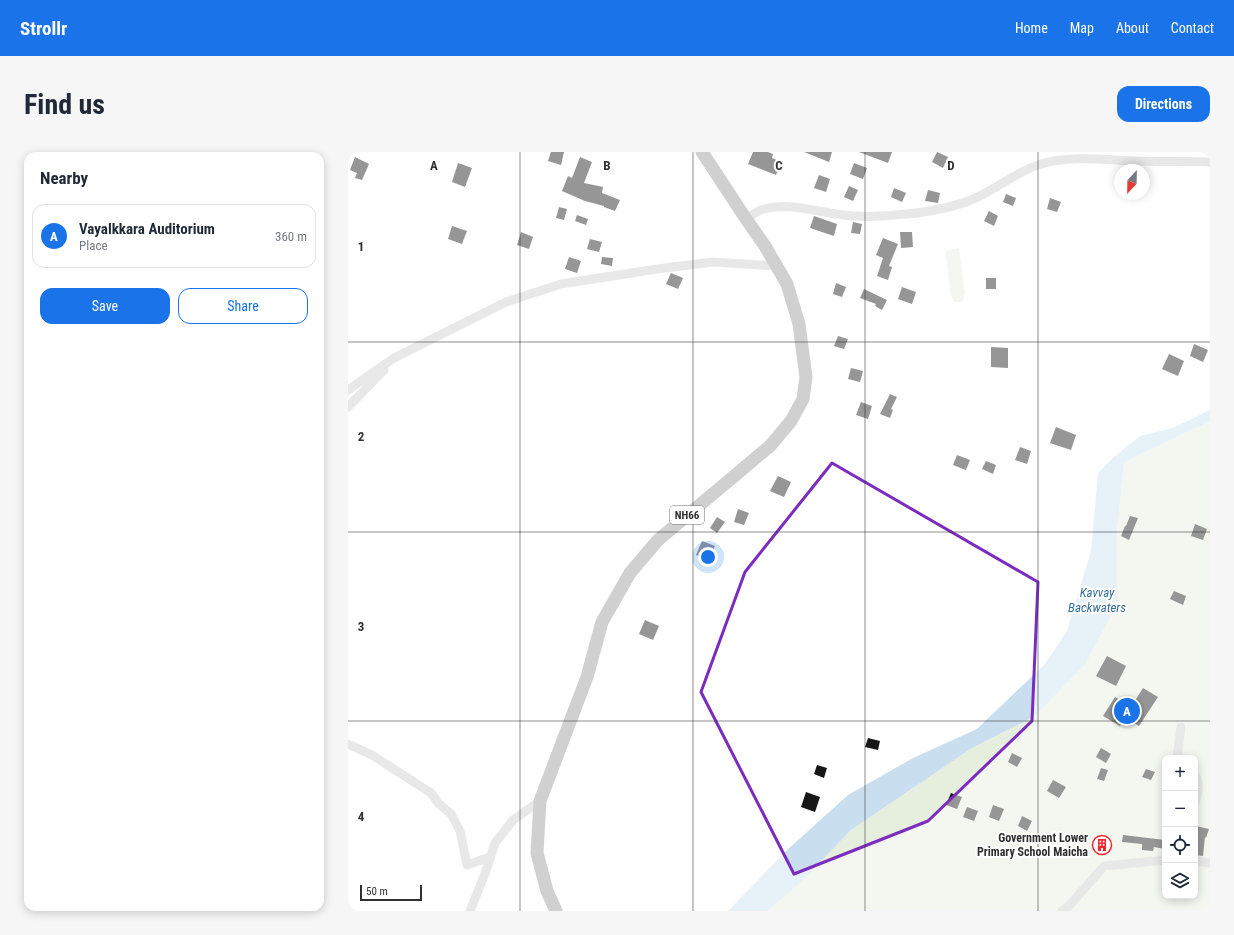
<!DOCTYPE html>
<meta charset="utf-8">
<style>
body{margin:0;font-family:"Roboto Condensed",sans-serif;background:#f6f6f7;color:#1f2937}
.controls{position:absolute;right:12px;bottom:12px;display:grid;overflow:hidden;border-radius:8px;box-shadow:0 2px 10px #0003}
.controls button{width:36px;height:36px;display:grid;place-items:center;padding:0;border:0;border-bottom:1px solid #e0e1e3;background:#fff;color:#1f2937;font:20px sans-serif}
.compass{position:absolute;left:766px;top:12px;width:36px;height:36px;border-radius:50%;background:#fff;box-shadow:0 2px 10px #0003;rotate:202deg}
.scale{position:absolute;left:12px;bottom:10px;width:62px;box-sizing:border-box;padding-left:4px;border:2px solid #303030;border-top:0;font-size:11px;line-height:14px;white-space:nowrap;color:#303030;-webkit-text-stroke:3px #fff;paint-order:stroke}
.you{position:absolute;left:360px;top:405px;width:14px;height:14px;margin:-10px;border:3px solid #fff;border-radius:50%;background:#1a73e8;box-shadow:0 0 0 6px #1a73e833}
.badge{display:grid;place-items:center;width:26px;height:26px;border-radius:50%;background:#1a73e8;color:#fff;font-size:13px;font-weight:700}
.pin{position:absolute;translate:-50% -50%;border:2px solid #fff;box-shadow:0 1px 4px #0006}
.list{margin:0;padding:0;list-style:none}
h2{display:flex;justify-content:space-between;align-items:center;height:52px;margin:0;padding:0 16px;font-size:17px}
h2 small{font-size:13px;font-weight:400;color:#747a83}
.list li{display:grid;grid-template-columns:26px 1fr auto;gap:12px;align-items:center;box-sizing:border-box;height:64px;margin:0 8px 8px;padding:0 8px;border:1px solid #e0e1e3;border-radius:12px}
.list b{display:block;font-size:15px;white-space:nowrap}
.list p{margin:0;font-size:13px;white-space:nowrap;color:#747a83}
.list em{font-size:13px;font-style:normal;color:#747a83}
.actions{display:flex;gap:8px;padding:12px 16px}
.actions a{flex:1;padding:9px 0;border:1px solid #1a73e8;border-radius:12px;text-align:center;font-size:14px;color:#1a73e8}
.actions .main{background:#1a73e8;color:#fff}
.icon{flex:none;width:22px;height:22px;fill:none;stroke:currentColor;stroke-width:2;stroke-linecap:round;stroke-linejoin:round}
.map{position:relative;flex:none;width:862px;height:759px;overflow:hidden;border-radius:12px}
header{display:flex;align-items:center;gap:24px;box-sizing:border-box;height:56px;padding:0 20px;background:#1a73e8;color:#fff}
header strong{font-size:19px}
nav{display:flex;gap:22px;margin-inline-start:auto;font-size:14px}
.intro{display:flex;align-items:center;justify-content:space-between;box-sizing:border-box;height:96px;padding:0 24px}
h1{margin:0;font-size:28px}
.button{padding:10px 18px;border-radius:12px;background:#1a73e8;color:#fff;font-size:14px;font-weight:700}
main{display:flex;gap:24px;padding:0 24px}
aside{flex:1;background:#fff;border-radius:12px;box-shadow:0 2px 10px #0003}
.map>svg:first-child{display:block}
</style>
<header>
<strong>Strollr</strong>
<nav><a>Home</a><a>Map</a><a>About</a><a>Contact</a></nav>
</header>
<div class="intro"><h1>Find us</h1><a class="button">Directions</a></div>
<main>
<aside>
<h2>Nearby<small></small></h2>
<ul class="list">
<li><span class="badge">A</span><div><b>Vayalkkara Auditorium</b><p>Place</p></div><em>360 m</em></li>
</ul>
<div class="actions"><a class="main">Save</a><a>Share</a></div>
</aside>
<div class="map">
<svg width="862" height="759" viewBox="0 0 862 759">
<rect width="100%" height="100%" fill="#fff"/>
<g fill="#e6eede" fill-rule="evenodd">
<polygon points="611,96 617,141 614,150 607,150 603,144 597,99"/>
<path d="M862,270V759H420L453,730L503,678L624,596L687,564L769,380L776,310L843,278ZM817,606H847V744H817Z"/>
</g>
<polygon fill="#c9dfef" points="862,258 862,270 843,278 776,310 769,380 769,452 737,512 687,564 624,596 503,678 453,730 420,759 380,759 439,698 500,643 565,606 629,577 697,512 719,479 743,399 750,321 767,304 792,284 825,276"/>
<g fill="#171717">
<polygon points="203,0 216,0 213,13 200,9"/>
<polygon points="405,0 420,0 425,2 424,6 433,10 428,23 400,12"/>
<polygon points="456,0 484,0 481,10"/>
<polygon points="511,0 544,0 540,11"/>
<polygon points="589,0 600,5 595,16 584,10"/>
<polygon points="7,5 21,12 14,28 7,26 9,21 2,18"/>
<polygon points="232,5 244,10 236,31 255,35 254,41 272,48 267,59 256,55 256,54 237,49 214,39 220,24 224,26"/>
<polygon points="110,11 124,16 117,35 104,30"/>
<polygon points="506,11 519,16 515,27 502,22"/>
<polygon points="471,23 482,27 478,40 466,36"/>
<polygon points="501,34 510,38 505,49 496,45"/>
<polygon points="546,36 558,41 554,50 543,45"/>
<polygon points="580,38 592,41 590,51 577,49"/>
<polygon points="658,42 668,46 665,54 655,50"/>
<polygon points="702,46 713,50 709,60 699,57"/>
<polygon points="211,55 219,57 216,68 208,66"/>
<polygon points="641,59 650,64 646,74 636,69"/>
<polygon points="229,63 240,67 238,73 227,69"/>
<polygon points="466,64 489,72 486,84 462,76"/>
<polygon points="505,70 514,72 512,82 503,81"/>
<polygon points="104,74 119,79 114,92 100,87"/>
<polygon points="173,80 185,85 181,97 169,93"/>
<polygon points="552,80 564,80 565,95 553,96"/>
<polygon points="535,86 550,92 541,114 544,115 540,128 529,124 535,106 528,103"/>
<polygon points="242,87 254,90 251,100 239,97"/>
<polygon points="221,105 233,109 229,121 217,117"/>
<polygon points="254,105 265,106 264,114 253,112"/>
<polygon points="323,121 335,126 330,137 318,132"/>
<rect x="638" y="126" width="10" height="11"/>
<polygon points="488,131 498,135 494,145 485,142"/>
<polygon points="554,135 568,140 564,152 550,147"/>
<polygon points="516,137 539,148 534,158 527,154 528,152 512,146"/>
<polygon points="490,184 500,187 496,197 486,194"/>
<polygon points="846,192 860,198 855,210 842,204"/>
<polygon points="643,195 660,196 660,216 643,215"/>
<polygon points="821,202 836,209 830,224 814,217"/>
<polygon points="503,216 515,219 512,230 500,227"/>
<polygon points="542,242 549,245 543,257 545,258 542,266 532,262"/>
<polygon points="513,250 524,254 520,267 508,263"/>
<polygon points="708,275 728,283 723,298 702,291"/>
<polygon points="672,295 683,299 679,312 667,308"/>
<polygon points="609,303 622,308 618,318 605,313"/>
<polygon points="638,309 648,313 645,322 634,317"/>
<polygon points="430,324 443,330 436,345 422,339"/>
<polygon points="390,357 401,361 396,373 386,370"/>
<polygon points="782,364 790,366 781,388 773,384 777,374 778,374"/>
<polygon points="369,365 377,370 369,381 362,376"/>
<polygon points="847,372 859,377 855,388 843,384"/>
<polygon points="354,389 367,394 361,408 348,403"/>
<polygon points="826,439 838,444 835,453 822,447"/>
<polygon points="297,468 311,474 305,488 291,482"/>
<polygon points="759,504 778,514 768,534 748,524"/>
<polygon points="795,536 810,545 791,574 778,566 772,574 755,564 767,545 783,555"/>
<polygon points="520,586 532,589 530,598 517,595"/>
<polygon points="753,596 763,602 758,611 748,605"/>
<polygon points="664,601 674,606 669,615 660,610"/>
<polygon points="469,613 479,616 476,626 466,622"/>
<polygon points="753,616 760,618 756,629 749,627"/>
<polygon points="798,617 807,620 803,628 794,625"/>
<polygon points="705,628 718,635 711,646 699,639"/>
<polygon points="458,640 472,645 467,660 453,655"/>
<polygon points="603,641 614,645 609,657 598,653"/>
<polygon points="645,653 656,657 651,669 641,665"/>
<polygon points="619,655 630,659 626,669 615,665"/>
<polygon points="674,664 684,669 679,679 670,674"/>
<polygon points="848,674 861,677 858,686 857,685 855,704 847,703 847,678"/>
<polygon points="775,683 817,688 817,697 806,695 805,699 794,698 794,692 774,690"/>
<polygon points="747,685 763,690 760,701 744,696"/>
</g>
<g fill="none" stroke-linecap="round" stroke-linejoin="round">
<g stroke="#cdcdcd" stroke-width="9">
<path d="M398,67C403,64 410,58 416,57C444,49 478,63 506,64C522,65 542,64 558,62C576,61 606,55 623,48C647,39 668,19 693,12C724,3 757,8 789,9C814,10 838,9 862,10"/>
<polyline points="0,238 46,206 158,150 213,132 309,117 365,110 430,114"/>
<polyline points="0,255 36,218"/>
<polyline points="0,592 24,603 83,641 91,652 103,662 112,679 119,713 142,705"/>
<polyline points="829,606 833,575"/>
<path d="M847,623C853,633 850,641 847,651"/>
<polyline points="847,709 862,711"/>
<polyline points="122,759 138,719 147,691 165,668 192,649"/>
<polyline points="714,759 720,755 756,714 817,708"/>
</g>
<polyline stroke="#979797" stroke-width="13" points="208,759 199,739 189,701 192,649 239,525 254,470 282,421 310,388 422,294 443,269 455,247 458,225 451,172 439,132 417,94 398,67 354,0"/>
</g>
<path d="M0 0H862V759H0ZM484,311L690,430L684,569L580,669L446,722L353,540L397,420Z" fill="#fff" fill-opacity=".55" fill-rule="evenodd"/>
<path fill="none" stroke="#7b2cbf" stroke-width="3" stroke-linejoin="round" d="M484,311L690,430L684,569L580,669L446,722L353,540L397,420Z"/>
<path fill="none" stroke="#303030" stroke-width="1" stroke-opacity="0.55" d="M172,0V759M345,0V759M517,0V759M690,0V759M0,190H862M0,380H862M0,569H862"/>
<defs>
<symbol id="building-ring" viewBox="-11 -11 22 22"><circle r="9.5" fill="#fff" stroke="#f3272f" stroke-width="1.5"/><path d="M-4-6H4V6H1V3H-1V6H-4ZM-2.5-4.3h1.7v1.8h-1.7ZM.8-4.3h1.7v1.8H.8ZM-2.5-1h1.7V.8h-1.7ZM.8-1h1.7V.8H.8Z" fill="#f3272f"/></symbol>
</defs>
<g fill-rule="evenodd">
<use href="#building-ring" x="743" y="682" width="22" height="22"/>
</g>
<g text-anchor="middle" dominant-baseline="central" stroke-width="4" stroke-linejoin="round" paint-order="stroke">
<rect fill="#fff" stroke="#6e6e6e" stroke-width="1" x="322" y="354" width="34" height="18" rx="3"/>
<g font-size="11" font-weight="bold" fill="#303030">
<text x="339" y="363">NH66</text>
</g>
<g font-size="12" font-weight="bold" fill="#303030" stroke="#fff" text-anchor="end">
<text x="740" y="686">Government Lower<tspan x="740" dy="14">Primary School Maicha</tspan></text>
</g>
<g font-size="13" font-style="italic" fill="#37709a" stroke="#fff">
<text x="749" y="440">Kavvay<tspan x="749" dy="15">Backwaters</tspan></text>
</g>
</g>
<g font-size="13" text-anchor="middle" font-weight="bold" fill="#303030" stroke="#fff" stroke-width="4" stroke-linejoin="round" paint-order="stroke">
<text x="86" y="18">A</text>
<text x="259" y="18">B</text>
<text x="431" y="18">C</text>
<text x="603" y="18">D</text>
<text x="13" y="99">1</text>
<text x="13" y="289">2</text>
<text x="13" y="479">3</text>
<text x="13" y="669">4</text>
</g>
</svg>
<div class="controls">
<button>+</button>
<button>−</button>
<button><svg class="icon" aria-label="locate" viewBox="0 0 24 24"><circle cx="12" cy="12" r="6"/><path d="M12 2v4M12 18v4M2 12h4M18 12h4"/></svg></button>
<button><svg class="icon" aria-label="layers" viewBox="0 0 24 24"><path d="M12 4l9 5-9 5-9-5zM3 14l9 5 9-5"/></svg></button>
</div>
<svg class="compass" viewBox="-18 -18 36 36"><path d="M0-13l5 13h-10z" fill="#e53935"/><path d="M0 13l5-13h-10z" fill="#747a83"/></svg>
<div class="scale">50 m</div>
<div class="you"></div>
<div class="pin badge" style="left:779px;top:559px">A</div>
</div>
</main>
